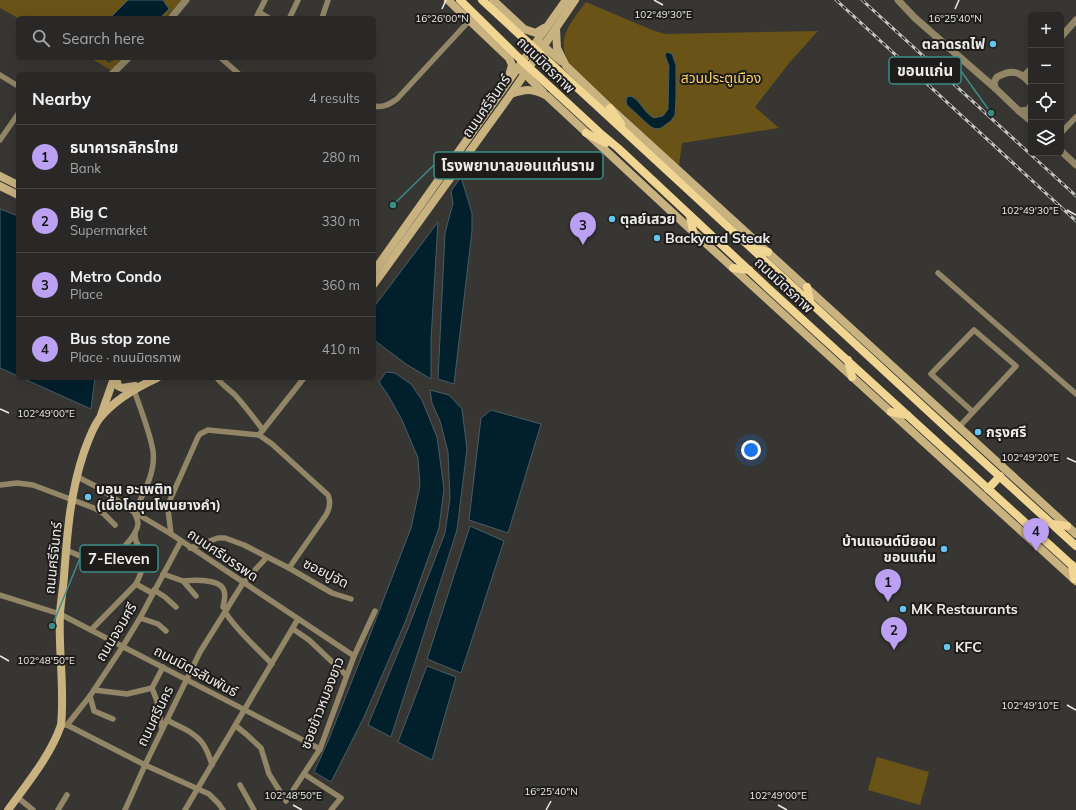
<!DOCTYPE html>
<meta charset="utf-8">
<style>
body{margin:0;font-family:Mulish,"Noto Sans Thai",sans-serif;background:#353432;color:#f1f3f6}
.controls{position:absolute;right:12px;top:12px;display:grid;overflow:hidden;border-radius:6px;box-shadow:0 4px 16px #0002}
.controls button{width:36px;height:36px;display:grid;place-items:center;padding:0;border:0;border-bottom:1px solid #454443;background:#292826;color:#f1f3f6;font:20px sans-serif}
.you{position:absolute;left:751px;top:450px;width:14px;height:14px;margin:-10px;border:3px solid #fff;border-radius:50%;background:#1a73e8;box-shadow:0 0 0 6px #1a73e833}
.badge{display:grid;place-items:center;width:26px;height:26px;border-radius:50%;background:#bca0f2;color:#111;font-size:13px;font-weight:700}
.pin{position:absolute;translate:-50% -33px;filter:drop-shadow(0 1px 2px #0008)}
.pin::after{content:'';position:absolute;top:21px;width:14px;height:12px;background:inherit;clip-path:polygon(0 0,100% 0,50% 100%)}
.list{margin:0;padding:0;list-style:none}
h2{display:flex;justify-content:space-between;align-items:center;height:52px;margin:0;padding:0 16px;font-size:17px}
h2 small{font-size:13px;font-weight:400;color:#a5a6a7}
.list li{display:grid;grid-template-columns:26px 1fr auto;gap:12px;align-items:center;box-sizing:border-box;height:64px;padding:0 16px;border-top:1px solid #454443}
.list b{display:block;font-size:15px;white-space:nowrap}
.list p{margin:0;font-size:13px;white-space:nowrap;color:#a5a6a7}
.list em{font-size:13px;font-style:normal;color:#a5a6a7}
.icon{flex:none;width:22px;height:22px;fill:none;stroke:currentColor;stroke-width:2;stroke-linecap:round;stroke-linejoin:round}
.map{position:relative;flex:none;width:1076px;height:810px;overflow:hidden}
.search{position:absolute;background:#292826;box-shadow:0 4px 16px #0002;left:16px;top:16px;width:360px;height:44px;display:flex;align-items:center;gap:10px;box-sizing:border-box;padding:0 14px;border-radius:6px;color:#a5a6a7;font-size:15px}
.panel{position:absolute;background:#292826;box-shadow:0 4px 16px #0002;left:16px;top:72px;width:360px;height:308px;border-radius:6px}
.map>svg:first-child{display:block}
</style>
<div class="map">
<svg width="1076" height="810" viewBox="0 0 1076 810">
<rect width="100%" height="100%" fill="#373633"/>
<g fill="#695317" fill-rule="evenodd">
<polygon points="0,0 128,0 110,18 18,18 0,8"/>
<polygon points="163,0 182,0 165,18 160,18 169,9"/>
<path d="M586,2L652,30L665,34L818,31L790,62L755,107L779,128L682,143L679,166L570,65C568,60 565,55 564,50C561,31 576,16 586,2ZM665,55L676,65L671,121L651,127L627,105L636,98L645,112L654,118L663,116L668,110L669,66Z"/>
<polygon points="90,58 103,58 109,63 118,58 123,58 111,70"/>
<polygon points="877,757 929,772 920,805 868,790"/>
</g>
<g fill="#02202c" stroke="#485d65">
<polygon points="128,0 163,0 169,9 160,18 110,18"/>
<path d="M667,52L672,54L676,65V97L675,115L671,121L661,128L656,129L651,127L627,105L626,102L627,97L631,96C641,101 644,113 654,118L663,116L668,109L669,66L665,55Z"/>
<polygon points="461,177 472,213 472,231 454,384 438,379 445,233 453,203 451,191"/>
<polygon points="0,209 18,216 18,376 0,368"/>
<polygon points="438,222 431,340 431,379 406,364 374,340 374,307"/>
<polygon points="386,372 395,373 411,384 422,400 437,437 444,489 439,528 406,620 364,717 331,782 314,772 328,741 363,653 411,528 420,486 418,458 402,420 388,395 379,382"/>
<polygon points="22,378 95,378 91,409"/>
<polygon points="430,390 449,395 462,409 467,449 457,530 391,737 368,725 409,626 445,533 450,498 448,452 440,421 432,403"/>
<polygon points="491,410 541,424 508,533 469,520 481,418"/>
<polygon points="470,526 504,541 461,673 427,659"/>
<polygon points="427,666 456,677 432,760 398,742"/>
</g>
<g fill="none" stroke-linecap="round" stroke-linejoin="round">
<g stroke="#938667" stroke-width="5.5">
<polyline points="259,12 269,18"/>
<polyline points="290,17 298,0"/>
<polyline points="256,18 265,0"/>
<polyline points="322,18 328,0"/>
<polyline points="221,58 239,74"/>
<polyline points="0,75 18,86"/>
<path d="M374,106C383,108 390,104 397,99L469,21"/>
<polyline points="1061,133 1076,117"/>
<polyline points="0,140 18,114"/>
<polyline points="938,273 1076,394"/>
<path d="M217,378C222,385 229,389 235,395C245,406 254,418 263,430"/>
<polyline points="959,427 1016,366 974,330 931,374 973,412"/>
<polyline points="259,435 304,378"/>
<polyline points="76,476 99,488 134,512 171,534 354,656"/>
<polyline points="0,485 17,483 33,485 94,508 104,514 115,525"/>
<path d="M135,534C135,540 136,542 139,546C146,561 143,570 136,584L152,593"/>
<path d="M171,534L168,509L170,500L198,437L200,434L208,430L259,435L272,444L328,495C331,502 330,508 326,515L289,568L244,545L225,538H218L190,548"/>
<path d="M66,550C77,554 92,563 104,561C115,560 137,535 138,524C138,520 136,516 134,512C144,493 158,468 152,446C148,427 140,408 134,390"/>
<polyline points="289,568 332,593 351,599"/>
<polyline points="163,574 183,581 196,596"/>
<path d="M183,581C192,580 221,578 224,591C226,595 224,602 223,607L227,609"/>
<polyline points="154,590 165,597 176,607"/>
<polyline points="0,595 60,614 320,749"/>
<path d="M225,612C238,632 256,647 272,664"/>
<polyline points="140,618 158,624 166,631"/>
<polyline points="293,629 309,640 346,675"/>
<polyline points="91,630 136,584"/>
<polyline points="94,690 127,694 152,688"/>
<polyline points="90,696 94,711 113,719"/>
<path d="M167,720C179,727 195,732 203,744C207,750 210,758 212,765"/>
<polyline points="61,725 67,725 90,696 123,646 140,618 181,541"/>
<polyline points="67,725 145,765 209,794 219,804 223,810"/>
<polyline points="236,726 246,734 261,748 269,774 286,801 320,749 354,656 375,611"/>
<polyline points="162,729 157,701 152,688 163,667"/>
<polyline points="304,774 341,798 331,810"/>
<polyline points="240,785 254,810"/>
<polyline points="17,797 33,810"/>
<polyline points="58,810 67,795"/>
<polyline points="125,810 145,765 200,652 243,583 267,557"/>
<polyline points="185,810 298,619"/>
</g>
<g stroke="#938667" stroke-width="7">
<polyline points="898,0 915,18 995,88"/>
<polyline points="171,18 186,0"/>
<polyline points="1061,37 1076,20"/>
<polyline points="112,74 128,58"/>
<polyline points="1024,76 1031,69"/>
<path d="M1031,84C1020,71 1012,69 997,77L994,82L995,88L1019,111L1029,110L1031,105"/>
<polyline points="1019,111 1031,121"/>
<polyline points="1061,151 1076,165"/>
</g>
<g stroke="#c8b280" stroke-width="8">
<polyline points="448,0 509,58 512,65 509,76"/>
<polyline points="493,0 524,29 536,33 544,28"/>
<polyline points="556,29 557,48 566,66 610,108 1076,534"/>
<polyline points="541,44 561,61"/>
<polyline points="522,71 543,92"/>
<path d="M511,94C526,89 532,88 547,96L689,228L1076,581"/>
<polyline points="0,176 18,185"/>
<polyline points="0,186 18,195"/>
<polyline points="374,271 566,0"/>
<polyline points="374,284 511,94 575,0"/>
<polyline points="116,378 118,386 122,388 135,386"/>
<polyline points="101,415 114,378"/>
<path d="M8,810C26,785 51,755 61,725C65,688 58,651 60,613C61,601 63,589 64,577C67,535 70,493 84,452C88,441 92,429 99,419C114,400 135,388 157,378"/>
</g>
<g stroke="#f1d593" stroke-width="8">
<polyline points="460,0 522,61 600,133 618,148 769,289 1076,569"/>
<polyline points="482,0 953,434 1076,546"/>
<polyline points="610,108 621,124"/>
<polyline points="586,133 606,143"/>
<polyline points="690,216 693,231"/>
<polyline points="754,249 768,252"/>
<polyline points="733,268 749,270"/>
<polyline points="807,287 810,301"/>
<polyline points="848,360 852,377"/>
<polyline points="891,412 907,415"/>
<polyline points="988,489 1000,476"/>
<polyline points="1053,524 1067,526"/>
<polyline points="1072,565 1074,579"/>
</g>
<defs>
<g id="rail">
<polyline points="836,0 1076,221"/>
<polyline points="862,0 1076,196"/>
</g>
</defs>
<use href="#rail" stroke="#c4c3c1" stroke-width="3"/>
<use href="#rail" stroke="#1e1d1c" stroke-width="1.5" stroke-dasharray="4.5" stroke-linecap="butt"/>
</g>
<path fill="none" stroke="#ecebe9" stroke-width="1.5" d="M654,0L663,5M442,9L446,0M955,9L959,0M1067,210L1076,215M0,409L9,413M1067,458L1076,462M0,656L9,661M1067,705L1076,710M293,805L302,810M778,805L787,810M546,810L551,801"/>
<g fill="#65c5ee" stroke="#1e1d1c" stroke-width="1.5">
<circle cx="993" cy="44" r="4"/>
<circle cx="612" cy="219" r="4"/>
<circle cx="657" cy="238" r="4"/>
<circle cx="978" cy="432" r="4"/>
<circle cx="88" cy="497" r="4"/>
<circle cx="944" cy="549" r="4"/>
<circle cx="903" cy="609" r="4"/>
<circle cx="947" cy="647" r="4"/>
</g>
<g text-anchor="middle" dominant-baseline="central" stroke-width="4" stroke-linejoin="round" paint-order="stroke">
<g font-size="14" font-weight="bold" fill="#ecebe9" stroke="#1e1d1c" text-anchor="start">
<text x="985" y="44" text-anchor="end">ตลาดรถไฟ</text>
<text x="620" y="219">ตุลย์เสวย</text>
<text x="665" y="238">Backyard Steak</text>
<text x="986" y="432">กรุงศรี</text>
<text x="96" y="489">บอน อะเพติท<tspan x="96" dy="16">(เนื้อโคขุนโพนยางคำ)</tspan></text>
<text x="936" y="541" text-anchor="end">บ้านแอนด์บียอน<tspan x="936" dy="16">ขอนแก่น</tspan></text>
<text x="911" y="609">MK Restaurants</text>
<text x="955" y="647">KFC</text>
</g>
<g font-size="14" fill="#ecebe9" stroke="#1e1d1c">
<text transform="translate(546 65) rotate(44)">ถนนมิตรภาพ</text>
<text transform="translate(486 106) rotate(-55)">ถนนศรีจันทร์</text>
<text transform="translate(784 285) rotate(43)">ถนนมิตรภาพ</text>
<text transform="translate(223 555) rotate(34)">ถนนศรีบรรพด</text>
<text transform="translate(53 558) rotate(-84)">ถนนศรีจันทร์</text>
<text transform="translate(326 573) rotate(27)">ซอยปูจัด</text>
<text transform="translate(116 632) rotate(-59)">ถนนจอมศรี</text>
<text transform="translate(196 671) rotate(28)">ถนนมิตรสัมพันธ์</text>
<text transform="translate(322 703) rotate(-69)">ซอยข้าวหมองยาว</text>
<text transform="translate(155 716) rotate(-64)">ถนนศรีนคร</text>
</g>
<g font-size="14" fill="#fbd064" stroke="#1e1d1c">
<text x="721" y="78">สวนประตูเมือง</text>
</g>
</g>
<g font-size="10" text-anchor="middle" fill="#ecebe9" stroke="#1e1d1c" stroke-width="4" stroke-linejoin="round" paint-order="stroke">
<text x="663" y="18">102°49'30"E</text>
<text x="442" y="22">16°26'00"N</text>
<text x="955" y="22">16°25'40"N</text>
<text x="1030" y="214">102°49'30"E</text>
<text x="46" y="417">102°49'00"E</text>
<text x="1030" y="461">102°49'20"E</text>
<text x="46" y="664">102°48'50"E</text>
<text x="1030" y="709">102°49'10"E</text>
<text x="551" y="795">16°25'40"N</text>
<text x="293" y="799">102°48'50"E</text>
<text x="778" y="799">102°49'00"E</text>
</g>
<path fill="none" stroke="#3b8d87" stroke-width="1.5" d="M991 113L961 71M393 205L434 165M52 626L80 558"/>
<g fill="#3b8d87" stroke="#1e1d1c" stroke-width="1.5">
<circle cx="991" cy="113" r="4"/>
<circle cx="393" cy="205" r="4"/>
<circle cx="52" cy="626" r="4"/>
</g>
<g fill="#1e1d1c" stroke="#3b8d87" stroke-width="1.5">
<rect x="889" y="57" width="72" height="27" rx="4"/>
<rect x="434" y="152" width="169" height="27" rx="4"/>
<rect x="80" y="545" width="78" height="27" rx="4"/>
</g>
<g font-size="15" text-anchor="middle" font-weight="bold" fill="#ecebe9">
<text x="925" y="76">ขอนแก่น</text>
<text x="518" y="171">โรงพยาบาลขอนแก่นราม</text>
<text x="119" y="564">7-Eleven</text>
</g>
</svg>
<div class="controls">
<button>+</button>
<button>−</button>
<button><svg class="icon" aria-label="locate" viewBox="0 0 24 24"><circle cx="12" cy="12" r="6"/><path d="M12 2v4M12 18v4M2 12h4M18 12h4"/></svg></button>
<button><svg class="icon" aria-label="layers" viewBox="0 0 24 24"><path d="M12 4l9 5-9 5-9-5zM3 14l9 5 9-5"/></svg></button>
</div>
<div class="you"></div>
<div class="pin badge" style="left:888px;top:602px">1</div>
<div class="pin badge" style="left:894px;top:650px">2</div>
<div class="pin badge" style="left:583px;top:245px">3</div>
<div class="pin badge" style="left:1036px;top:551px">4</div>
<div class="search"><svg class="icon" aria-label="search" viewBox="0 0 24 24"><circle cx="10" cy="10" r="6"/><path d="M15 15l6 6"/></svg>Search here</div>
<section class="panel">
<h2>Nearby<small>4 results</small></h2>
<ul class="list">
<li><span class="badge">1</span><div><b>ธนาคารกสิกรไทย</b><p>Bank</p></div><em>280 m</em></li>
<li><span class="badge">2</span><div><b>Big C</b><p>Supermarket</p></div><em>330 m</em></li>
<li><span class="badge">3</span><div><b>Metro Condo</b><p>Place</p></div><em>360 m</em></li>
<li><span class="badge">4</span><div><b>Bus stop zone</b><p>Place · ถนนมิตรภาพ</p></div><em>410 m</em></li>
</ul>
</section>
</div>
